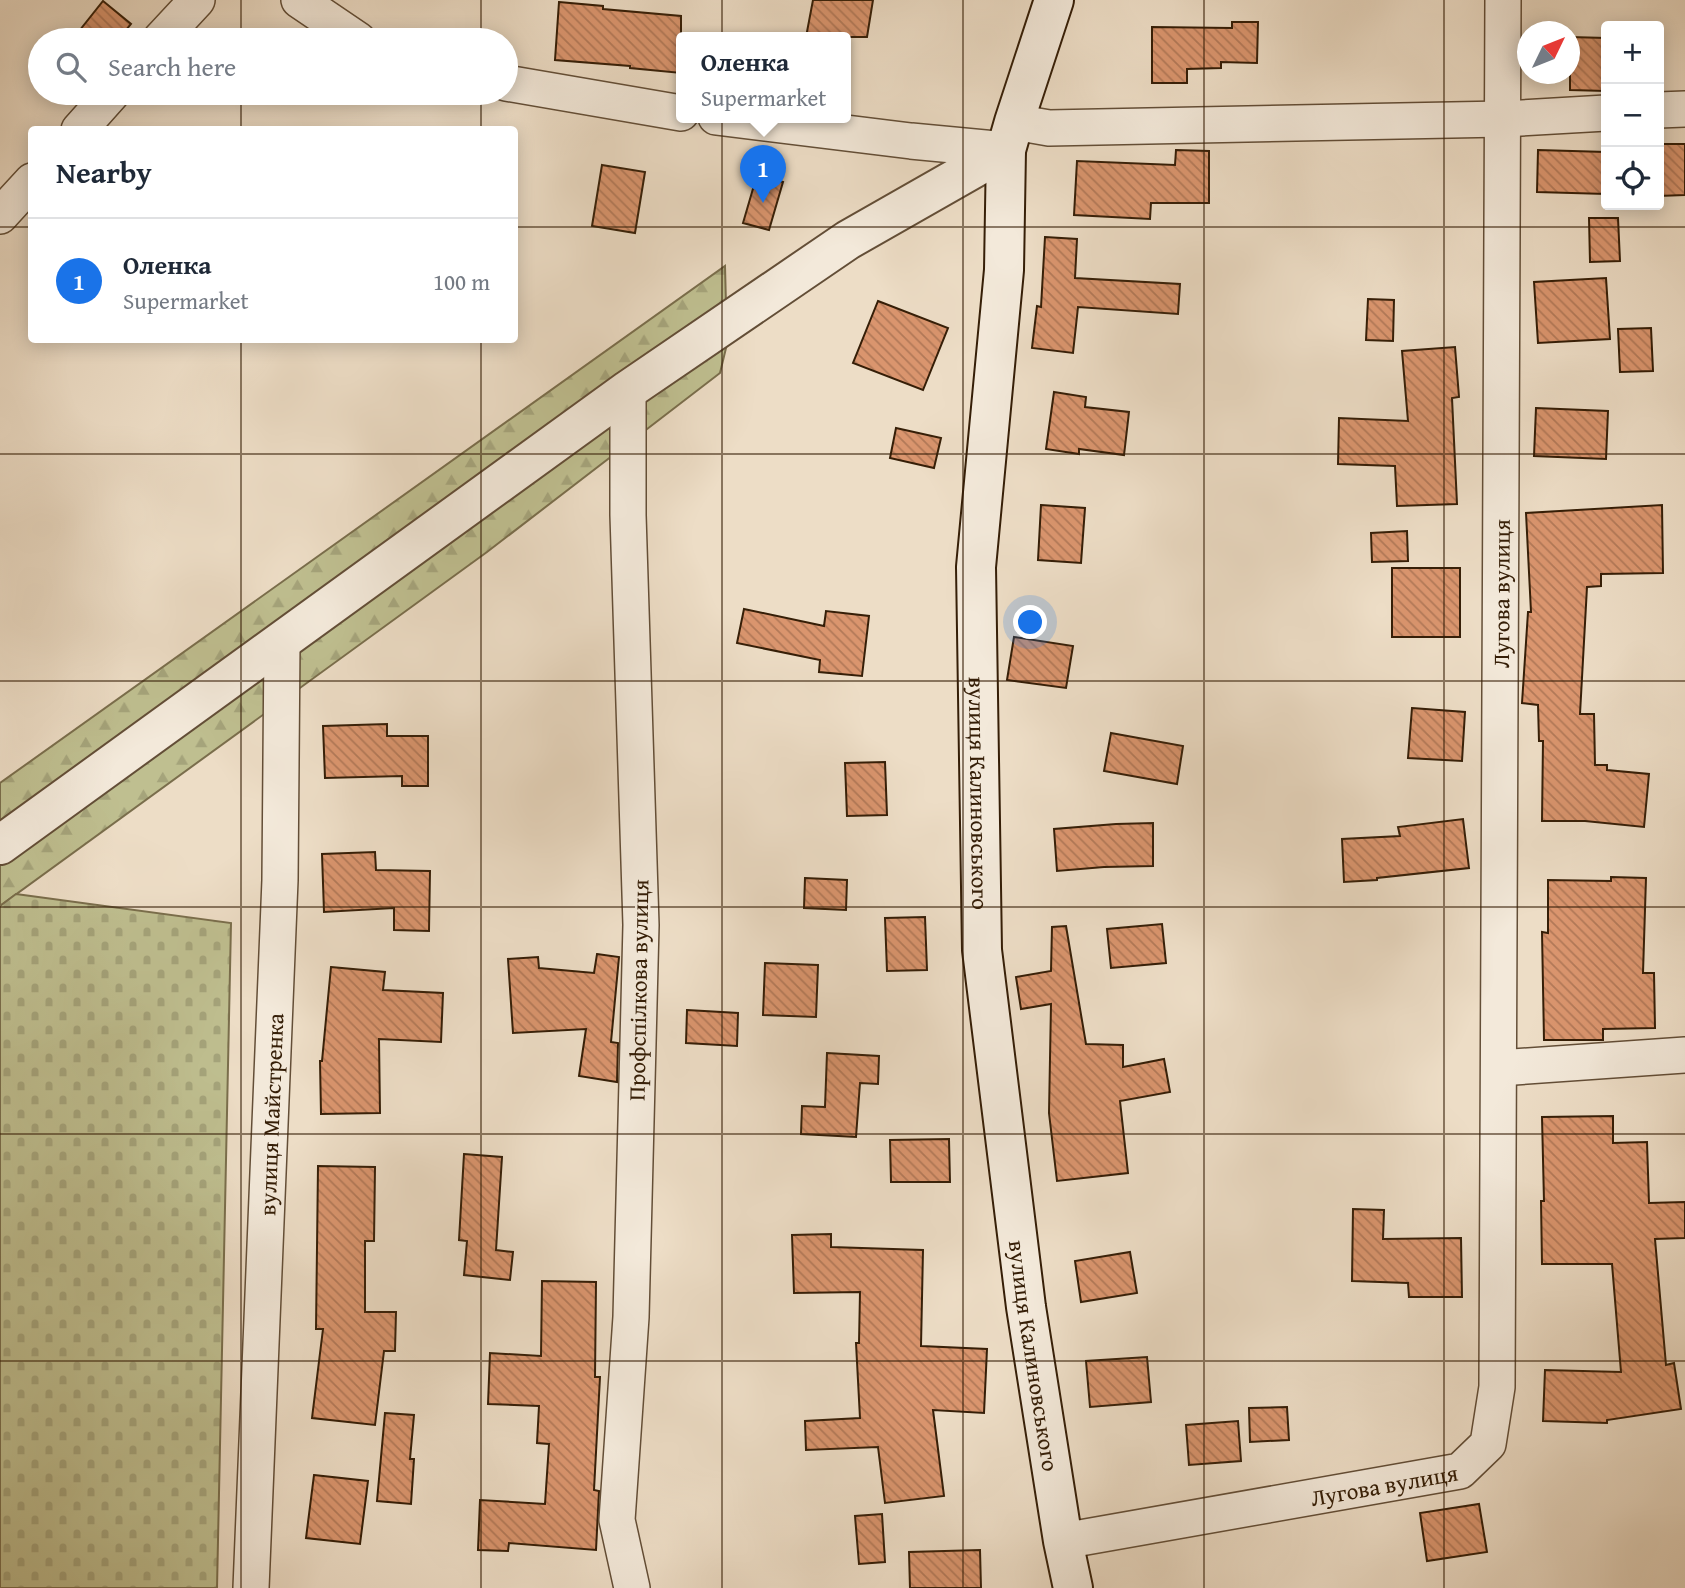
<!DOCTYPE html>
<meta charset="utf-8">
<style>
body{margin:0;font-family:"Gentium Book Plus",serif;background:#f6f6f7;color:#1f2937}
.controls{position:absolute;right:21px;top:21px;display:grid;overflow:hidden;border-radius:7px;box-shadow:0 4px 18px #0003}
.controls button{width:63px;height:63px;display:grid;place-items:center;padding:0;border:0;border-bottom:2px solid #e0e1e3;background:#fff;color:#1f2937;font:35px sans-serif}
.compass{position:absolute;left:1517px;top:21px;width:63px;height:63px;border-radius:50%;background:#fff;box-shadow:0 4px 18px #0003;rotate:47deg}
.you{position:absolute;left:1031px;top:623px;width:24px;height:24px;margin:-18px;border:5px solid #fff;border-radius:50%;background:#1a73e8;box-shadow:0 0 0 10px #1a73e833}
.badge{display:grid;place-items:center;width:46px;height:46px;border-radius:50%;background:#1a73e8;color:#fff;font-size:23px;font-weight:700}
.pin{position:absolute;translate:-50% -58px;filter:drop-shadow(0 2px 4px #0008)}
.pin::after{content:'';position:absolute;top:37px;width:24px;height:21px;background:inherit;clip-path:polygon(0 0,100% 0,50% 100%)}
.popup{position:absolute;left:676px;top:32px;width:175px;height:91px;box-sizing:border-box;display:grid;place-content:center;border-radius:7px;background:#fff;filter:drop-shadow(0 2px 5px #0005);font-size:23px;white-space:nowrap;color:#747a83}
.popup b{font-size:26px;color:#1f2937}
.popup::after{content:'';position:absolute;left:50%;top:100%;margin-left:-14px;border:14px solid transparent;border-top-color:#fff}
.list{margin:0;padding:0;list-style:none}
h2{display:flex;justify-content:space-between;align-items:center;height:91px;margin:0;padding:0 28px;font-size:30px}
h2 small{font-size:23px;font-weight:400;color:#747a83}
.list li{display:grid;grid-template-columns:46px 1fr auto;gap:21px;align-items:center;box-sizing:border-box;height:126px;padding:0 28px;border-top:2px solid #e0e1e3}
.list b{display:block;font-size:26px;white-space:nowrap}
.list p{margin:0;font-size:23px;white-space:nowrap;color:#747a83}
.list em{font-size:23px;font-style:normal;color:#747a83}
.icon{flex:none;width:38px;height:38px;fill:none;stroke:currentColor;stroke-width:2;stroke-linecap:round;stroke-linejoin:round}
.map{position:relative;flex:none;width:1685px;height:1588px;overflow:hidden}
.search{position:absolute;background:#fff;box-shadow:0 4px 18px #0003;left:28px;top:28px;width:490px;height:77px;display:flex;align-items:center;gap:18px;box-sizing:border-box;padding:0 24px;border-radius:38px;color:#747a83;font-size:26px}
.panel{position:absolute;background:#fff;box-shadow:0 4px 18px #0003;left:28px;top:126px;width:490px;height:217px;border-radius:7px}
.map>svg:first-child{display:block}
</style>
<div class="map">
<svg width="1685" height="1588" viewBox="0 0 1685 1588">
<defs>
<pattern id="forest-firs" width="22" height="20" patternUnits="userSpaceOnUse" patternTransform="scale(1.75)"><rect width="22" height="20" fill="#bfbf90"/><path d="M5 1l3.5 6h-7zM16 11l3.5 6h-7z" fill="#a5a47b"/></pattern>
<pattern id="cemetery-stones" width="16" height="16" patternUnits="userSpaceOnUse" patternTransform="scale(1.75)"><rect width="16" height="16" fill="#bfbf90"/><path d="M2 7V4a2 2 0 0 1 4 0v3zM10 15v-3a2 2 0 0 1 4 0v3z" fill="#a5a47b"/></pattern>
<pattern id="building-back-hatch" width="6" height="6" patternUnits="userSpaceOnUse" patternTransform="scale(1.75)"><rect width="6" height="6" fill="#da956e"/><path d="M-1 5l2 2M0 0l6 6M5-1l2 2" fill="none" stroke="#b27958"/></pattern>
</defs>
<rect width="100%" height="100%" fill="#edddc6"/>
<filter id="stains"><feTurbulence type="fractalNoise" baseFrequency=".00286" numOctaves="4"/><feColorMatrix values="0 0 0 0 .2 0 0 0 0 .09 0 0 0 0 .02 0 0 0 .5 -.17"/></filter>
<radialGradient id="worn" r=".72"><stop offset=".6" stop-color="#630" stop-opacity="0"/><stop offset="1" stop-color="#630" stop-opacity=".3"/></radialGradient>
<polygon fill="url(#forest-firs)" stroke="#7a6e4c" stroke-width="2" points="725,266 727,344 720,373 487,552 0,906 0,783"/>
<polygon fill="url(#cemetery-stones)" stroke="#7a6e4c" stroke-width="2" points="16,894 231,923 217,1588 0,1588 0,906"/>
<g fill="url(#building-back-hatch)" stroke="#351e07" stroke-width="2">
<polygon points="813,0 873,0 867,37 806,37"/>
<polygon points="103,1 131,24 118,40 72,40"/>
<polygon points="559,2 603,6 603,9 681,16 681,73 630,68 630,66 555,60"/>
<polygon points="1232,22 1258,22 1257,63 1221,62 1221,68 1187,69 1187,83 1152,83 1152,27 1232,28"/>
<polygon points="1570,37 1606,38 1606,91 1570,90"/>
<polygon points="1659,144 1685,144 1685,195 1659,196"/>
<polygon points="1176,150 1209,151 1209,203 1151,203 1150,219 1074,215 1077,161 1175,165"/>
<polygon points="1538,150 1606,152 1606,194 1537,192"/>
<polygon points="602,165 645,172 635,233 592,226"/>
<polygon points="757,175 783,182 769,230 743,223"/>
<polygon points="1589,218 1618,218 1620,261 1590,262"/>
<polygon points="1045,237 1077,239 1075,278 1180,284 1178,314 1078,307 1073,353 1032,348 1037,306 1041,307"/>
<polygon points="1606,278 1610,339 1538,343 1534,282"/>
<polygon points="1368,299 1394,300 1393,341 1366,340"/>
<polygon points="878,301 948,328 923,390 853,363"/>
<polygon points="1651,328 1653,371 1620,372 1618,329"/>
<polygon points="1455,347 1459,397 1452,398 1457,504 1397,506 1395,466 1338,464 1339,418 1408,421 1402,351"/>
<polygon points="1054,392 1086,397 1085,407 1129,412 1124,455 1079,449 1079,454 1046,449"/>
<polygon points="1536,408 1608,411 1606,459 1534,456"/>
<polygon points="896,428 941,438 934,468 890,458"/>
<polygon points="1041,505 1085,508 1081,563 1038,560"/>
<polygon points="1662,505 1663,573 1601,574 1601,586 1587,587 1580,714 1594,714 1595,765 1607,765 1607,770 1649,774 1644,827 1585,821 1542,821 1543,741 1539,741 1538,705 1522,703 1528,612 1531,612 1526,513"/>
<polygon points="1407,531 1408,561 1372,562 1371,533"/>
<rect x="1392" y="568" width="68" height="69"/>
<polygon points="744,609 824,626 826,611 869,616 862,676 819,672 820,660 737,643"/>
<polygon points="1014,637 1073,646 1066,688 1007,680"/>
<polygon points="1412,708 1465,712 1462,761 1408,758"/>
<polygon points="387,724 387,736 428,736 428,786 402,786 402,776 325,778 323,726"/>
<polygon points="1111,733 1183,746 1177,784 1104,771"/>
<polygon points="885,762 887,815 847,816 845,763"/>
<polygon points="1463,819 1469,868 1377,878 1377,880 1344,882 1342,839 1400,836 1398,827"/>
<polygon points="1153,823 1153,866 1104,867 1057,871 1054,829 1116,824"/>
<polygon points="375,852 376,870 430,871 429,931 394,930 394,908 324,912 322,854"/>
<polygon points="1611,877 1646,878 1643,973 1654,973 1655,1028 1603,1029 1603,1040 1544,1040 1542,932 1548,933 1548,880 1611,881"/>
<polygon points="805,878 847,880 846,910 804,908"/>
<polygon points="925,917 927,970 887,971 885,918"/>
<polygon points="1162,924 1166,963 1111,968 1107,929"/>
<polygon points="1066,926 1086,1044 1123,1045 1123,1067 1164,1059 1170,1092 1120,1101 1128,1173 1057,1181 1049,1113 1051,1004 1021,1009 1016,977 1051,971 1052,927"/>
<polygon points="597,954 619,957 611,1042 618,1043 617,1082 579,1076 586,1029 513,1033 508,959 538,957 539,968 594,973"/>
<polygon points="765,963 818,965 816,1017 763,1015"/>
<polygon points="331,967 385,972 383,990 443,993 441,1042 379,1039 380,1113 321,1114 320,1061 322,1061"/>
<polygon points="687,1010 738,1013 737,1046 686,1043"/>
<polygon points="827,1053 879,1056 878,1084 860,1083 856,1137 801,1134 802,1106 825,1107"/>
<polygon points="1613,1116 1613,1143 1647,1142 1649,1203 1685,1202 1685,1238 1655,1239 1666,1365 1674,1363 1681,1409 1607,1420 1607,1423 1543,1421 1545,1370 1621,1372 1612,1264 1542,1264 1541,1201 1544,1201 1542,1117"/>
<polygon points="949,1139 950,1182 891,1182 890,1140"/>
<polygon points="464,1154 502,1157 496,1250 513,1252 510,1280 464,1275 467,1241 459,1240"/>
<polygon points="318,1166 375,1167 374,1241 365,1241 365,1312 396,1312 395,1351 384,1351 375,1425 312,1418 323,1329 316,1329"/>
<polygon points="1353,1209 1384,1210 1383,1239 1461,1238 1462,1297 1409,1297 1408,1283 1352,1281"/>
<polygon points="831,1234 831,1247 923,1250 921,1346 987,1349 984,1413 933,1410 944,1496 885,1503 878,1447 806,1450 805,1421 860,1418 856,1343 859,1343 860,1292 794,1293 792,1235"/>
<polygon points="1130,1252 1137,1293 1081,1302 1075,1261"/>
<polygon points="542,1281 596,1282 595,1377 600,1377 594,1490 599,1491 596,1550 509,1543 508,1551 478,1550 480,1500 545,1504 549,1444 537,1443 539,1406 488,1404 490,1353 541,1356"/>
<polygon points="1147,1357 1151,1402 1090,1407 1086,1361"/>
<polygon points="1287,1407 1289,1440 1250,1442 1249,1408"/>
<polygon points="385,1413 414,1415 410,1459 414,1459 411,1504 377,1501"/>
<polygon points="1238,1421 1241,1461 1189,1465 1186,1425"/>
<polygon points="314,1475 368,1481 360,1544 306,1538"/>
<polygon points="1479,1504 1487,1552 1427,1561 1420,1513"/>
<polygon points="882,1514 885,1562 859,1564 855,1516"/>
<polygon points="980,1550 981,1588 910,1588 909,1552"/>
</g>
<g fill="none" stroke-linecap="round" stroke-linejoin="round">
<defs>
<g id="minor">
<polyline points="299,0 358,40"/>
<polyline points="160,40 197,0"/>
<polyline points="506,83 681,113"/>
<polyline points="1659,110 1685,109"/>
<polyline points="716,117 911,141 1006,150"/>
<polyline points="1014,122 1049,128 1503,119 1606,113"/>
<polyline points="79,130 112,93"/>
<polyline points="0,216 32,181"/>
<polyline points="628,390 628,515 641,925 631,1317 617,1520 632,1588"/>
<polyline points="1499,1068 1685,1055"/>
<path id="s1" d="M1063,1541L1460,1471L1488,1444L1497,1387L1503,0"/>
<path id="s2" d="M251,1588L280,880L282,642"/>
</g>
<polyline id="tertiary" points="0,845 628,390 848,240 1006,150"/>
<g id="secondary">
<path id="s3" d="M1054,0L1014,122L1006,150L1004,270L976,567L982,950L1026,1307L1063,1541L1073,1588"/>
</g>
</defs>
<use href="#minor" stroke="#634e37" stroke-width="38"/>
<use href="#tertiary" stroke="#634e37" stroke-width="42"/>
<use href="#secondary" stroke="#351e07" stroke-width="42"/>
<use href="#minor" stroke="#f3e9da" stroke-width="35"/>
<use href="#tertiary" stroke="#f3e9da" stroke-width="38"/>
<use href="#secondary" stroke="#f3e9da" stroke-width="38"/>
</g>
<path fill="none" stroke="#351e07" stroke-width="2" stroke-opacity="0.55" d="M241,0V40M481,0V40M722,0V1588M963,0V1588M1204,0V1588M1444,0V1588M241,93V130M481,93V130M0,227H32M514,227H1685M241,340V1588M481,340V1588M0,454H1685M0,681H1685M0,907H1685M0,1134H1685M0,1361H1685"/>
<g text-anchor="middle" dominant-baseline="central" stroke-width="5" stroke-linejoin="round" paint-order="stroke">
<g font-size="23" fill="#351e07" stroke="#f3e9da">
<text stroke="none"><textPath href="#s1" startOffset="1293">Лугова вулиця</textPath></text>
<text stroke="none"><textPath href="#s3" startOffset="802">вулиця Калиновського</textPath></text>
<text transform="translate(638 990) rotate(-89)">Профспілкова вулиця</text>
<text stroke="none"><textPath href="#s2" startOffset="474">вулиця Майстренка</textPath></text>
<text stroke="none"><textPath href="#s3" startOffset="1368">вулиця Калиновського</textPath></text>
<text stroke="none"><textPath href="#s1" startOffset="326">Лугова вулиця</textPath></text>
</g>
</g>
<rect width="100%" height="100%" filter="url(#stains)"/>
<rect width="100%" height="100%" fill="url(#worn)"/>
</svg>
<div class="controls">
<button>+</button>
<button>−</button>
<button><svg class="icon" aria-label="locate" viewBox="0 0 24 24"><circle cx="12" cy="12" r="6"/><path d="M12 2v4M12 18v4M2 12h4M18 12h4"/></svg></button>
</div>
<svg class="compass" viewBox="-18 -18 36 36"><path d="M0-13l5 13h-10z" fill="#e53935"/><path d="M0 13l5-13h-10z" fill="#747a83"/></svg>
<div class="you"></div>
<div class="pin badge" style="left:763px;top:203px">1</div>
<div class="popup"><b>Оленка</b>Supermarket</div>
<div class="search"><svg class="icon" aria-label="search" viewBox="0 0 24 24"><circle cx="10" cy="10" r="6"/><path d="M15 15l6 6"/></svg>Search here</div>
<section class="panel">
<h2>Nearby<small></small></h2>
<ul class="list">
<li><span class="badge">1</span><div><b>Оленка</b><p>Supermarket</p></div><em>100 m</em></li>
</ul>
</section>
</div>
